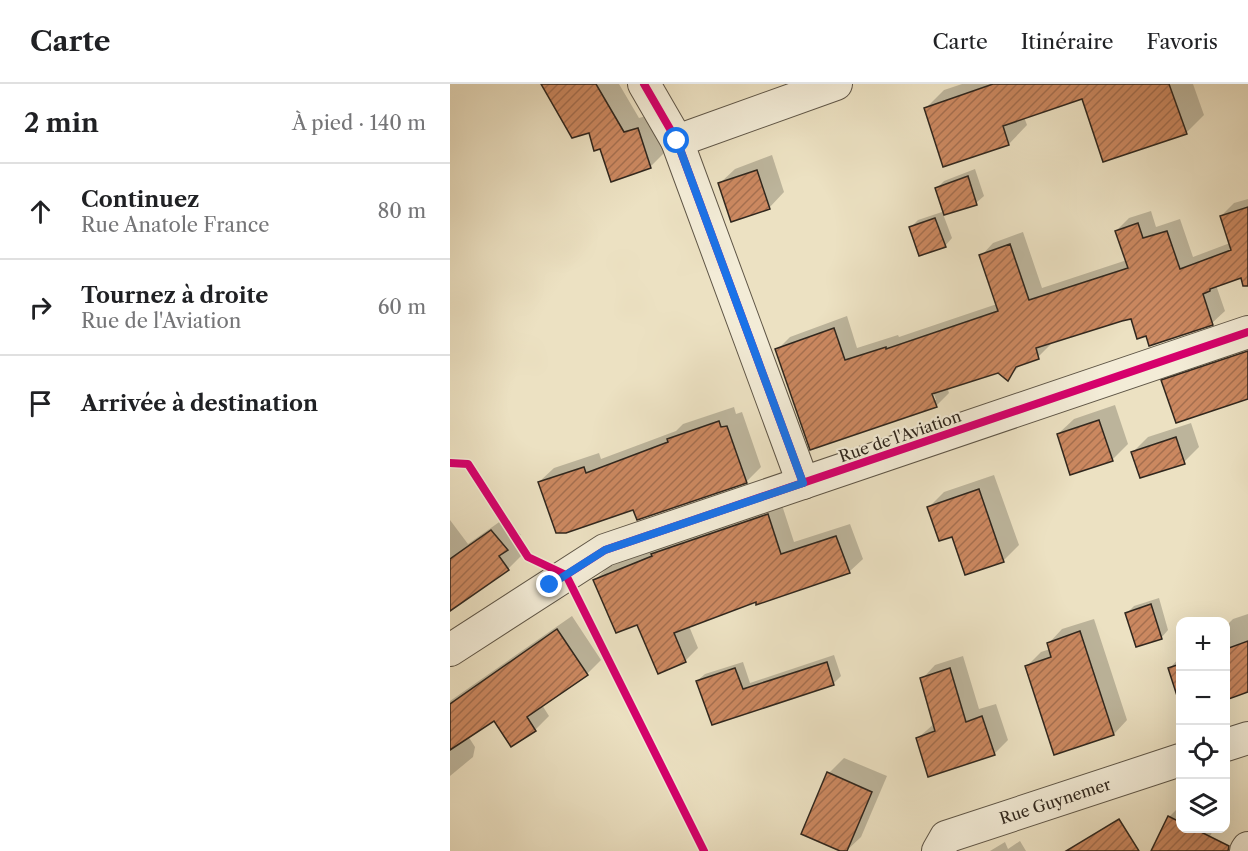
<!DOCTYPE html>
<html lang="fr">
<meta charset="utf-8">
<style>
body{margin:0;font-family:"Libre Caslon Text",serif;background:#f2f2f2;color:#202124}
.controls{position:absolute;right:18px;bottom:18px;display:grid;overflow:hidden;border-radius:12px;box-shadow:0 6px 24px #0002}
.controls button{width:54px;height:54px;display:grid;place-items:center;padding:0;border:0;border-bottom:2px solid #e0e0e0;background:#fff;color:#202124;font:30px sans-serif}
.stop{position:absolute;width:18px;height:18px;margin:-14px;border:4px solid #1a73e8;border-radius:50%;background:#fff}
.stop.end{background:#1a73e8;border-color:#fff;box-shadow:0 2px 6px #0008}
.list{margin:0;padding:0;list-style:none}
h2{display:flex;justify-content:space-between;align-items:center;height:78px;margin:0;padding:0 24px;font-size:26px}
h2 small{font-size:20px;font-weight:400;color:#757577}
.list li{display:grid;grid-template-columns:39px 1fr auto;gap:18px;align-items:center;box-sizing:border-box;height:96px;padding:0 24px;border-top:2px solid #e0e0e0}
.list b{display:block;font-size:22px;white-space:nowrap}
.list p{margin:0;font-size:20px;white-space:nowrap;color:#757577}
.list em{font-size:20px;font-style:normal;color:#757577}
.icon{flex:none;width:33px;height:33px;fill:none;stroke:currentColor;stroke-width:2;stroke-linecap:round;stroke-linejoin:round}
.map{position:relative;flex:none;width:798px;height:767px;overflow:hidden}
header{display:flex;align-items:center;gap:36px;box-sizing:border-box;height:84px;padding:0 30px;background:#fff;border-bottom:2px solid #e0e0e0}
header strong{font-size:28px}
nav{display:flex;gap:33px;margin-inline-start:auto;font-size:21px}
main{display:flex}
aside{flex:1;background:#fff}
.map>svg:first-child{display:block}
</style>
<header>
<strong>Carte</strong>
<nav><a>Carte</a><a>Itinéraire</a><a>Favoris</a></nav>
</header>
<main>
<aside>
<h2>2 min<small>À pied · 140 m</small></h2>
<ul class="list">
<li><svg class="icon" aria-label="ahead" viewBox="0 0 24 24"><path d="M12 20V5M6 11l6-6 6 6"/></svg><div><b>Continuez</b><p>Rue Anatole France</p></div><em>80 m</em></li>
<li><svg class="icon" aria-label="right" viewBox="0 0 24 24"><path d="M7 20v-9h11M14 6l5 5-5 5"/></svg><div><b>Tournez à droite</b><p>Rue de l'Aviation</p></div><em>60 m</em></li>
<li><svg class="icon" aria-label="arrive" viewBox="0 0 24 24"><path d="M6 21V4h12l-3 4 3 4H6"/></svg><div><b>Arrivée à destination</b></div></li>
</ul>
</aside>
<div class="map">
<svg width="798" height="767" viewBox="0 0 798 767">
<defs>
<pattern id="building-hatch" width="6" height="6" patternUnits="userSpaceOnUse" patternTransform="scale(1.5)"><rect width="6" height="6" fill="#cb8860"/><path d="M-1 1l2-2M0 6l6-6M5 7l2-2" fill="none" stroke="#a56f4f"/></pattern>
</defs>
<rect width="100%" height="100%" fill="#ece1c2"/>
<filter id="stains"><feTurbulence type="fractalNoise" baseFrequency=".00333" numOctaves="4"/><feColorMatrix values="0 0 0 0 .2 0 0 0 0 .09 0 0 0 0 .02 0 0 0 .5 -.17"/></filter>
<radialGradient id="worn" r=".72"><stop offset=".6" stop-color="#630" stop-opacity="0"/><stop offset="1" stop-color="#630" stop-opacity=".3"/></radialGradient>
<g fill="#0003" fill-rule="evenodd">
<polygon points="93,0 169,0 189,34 203,30 215,68 200,83 151,63 140,47"/>
<polygon points="512,0 743,0 754,31 736,49 633,13 574,33 577,41 559,60 494,81 476,24 494,6"/>
<polygon points="322,71 334,108 319,124 269,100 285,85"/>
<polygon points="525,85 534,112 526,119 493,130 502,154 495,162 460,144 468,136 495,127 487,104 494,97"/>
<path d="M798,115V190L766,201L775,227L762,239L697,251L682,233L600,258L601,260L588,273L572,279L558,295L548,287L497,303L499,309L486,322L327,266L340,253L397,232L407,264L448,251L449,253L547,220L531,172L543,159L573,148L592,204L677,176L666,147L679,134L701,127L706,143L730,135L743,173L780,159L771,132L784,119ZM481,302L486,316H483L478,303Z"/>
<polygon points="798,257 798,314 713,297 728,282"/>
<polygon points="665,321 678,360 662,376 608,350 624,335"/>
<polygon points="284,323 286,330 292,328 311,383 296,398 184,424 89,398 104,384 149,369 151,375 226,347 233,340"/>
<polygon points="741,339 749,363 734,378 683,368 698,353"/>
<polygon points="544,391 569,461 554,476 516,489 503,451 479,423 494,408"/>
<polygon points="331,418 344,458 400,440 413,475 399,488 307,517 239,542 248,564 235,577 188,539 145,496 158,483"/>
<polygon points="55,434 71,451 63,459 72,471 58,485 0,526 0,436 18,460"/>
<polygon points="709,514 718,546 711,554 677,529 684,522"/>
<polygon points="798,530 798,607 776,614 776,542 783,535"/>
<polygon points="122,532 151,576 137,590 92,621 99,632 85,646 44,635 18,652 25,663 23,673 0,692 0,617"/>
<polygon points="644,535 677,636 664,650 605,669 577,582 591,568 600,565 599,559 612,545"/>
<polygon points="384,571 391,592 383,600 263,639 247,597 255,590 293,578 300,599"/>
<polygon points="513,572 529,625 546,620 558,656 544,670 468,654 485,639 472,595 485,581"/>
<polygon points="730,573 730,617 720,584"/>
<polygon points="394,674 437,692 411,753 396,767 353,749 379,689"/>
<polygon points="730,722 730,744 764,744 753,767 703,767 719,733"/>
<polygon points="570,757 576,767 540,767 555,758 558,765"/>
</g>
<g fill="url(#building-hatch)" stroke="#30271e" stroke-width="1.5">
<polygon points="91,0 146,0 174,48 188,44 201,84 161,98 150,65 144,67 139,49 122,54"/>
<polygon points="543,0 719,0 737,50 653,78 632,15 553,42 559,61 493,83 474,24"/>
<polygon points="307,86 320,125 281,138 268,99"/>
<polygon points="518,92 527,121 494,131 485,104"/>
<polygon points="798,123 798,202 793,202 791,194 760,205 760,207 753,210 763,241 699,262 696,252 687,255 681,235 672,237 586,264 589,275 566,283 558,297 548,289 482,310 487,323 360,366 325,265 384,244 395,276 436,263 436,265 548,227 529,171 560,160 579,216 678,184 665,147 688,139 693,154 717,147 730,185 781,166 770,132"/>
<polygon points="485,134 496,163 469,172 459,143"/>
<polygon points="798,267 798,315 726,339 711,296"/>
<polygon points="649,336 663,377 620,391 607,350"/>
<polygon points="269,337 271,343 277,342 297,399 187,436 183,426 116,449 106,449 88,398 134,383 136,389 218,358 217,355"/>
<polygon points="726,353 735,380 690,394 681,368"/>
<polygon points="529,405 554,478 515,491 502,453 489,457 477,423"/>
<polygon points="318,430 331,470 386,452 400,489 306,521 306,518 224,549 236,578 208,590 187,541 166,549 143,496 202,472 201,470"/>
<polygon points="41,446 58,466 49,472 59,486 0,527 0,475"/>
<polygon points="701,520 712,555 686,563 675,529"/>
<polygon points="107,545 138,591 77,633 86,647 61,663 44,637 0,666 0,620"/>
<polygon points="630,547 664,651 604,671 575,582 601,573 597,559"/>
<polygon points="798,557 798,608 776,616 776,565"/>
<polygon points="377,578 384,601 262,641 246,597 285,584 293,605"/>
<polygon points="730,580 730,621 718,584"/>
<polygon points="500,584 516,638 532,632 545,671 478,693 466,654 485,647 470,594"/>
<polygon points="377,688 422,708 397,767 390,767 351,750"/>
<polygon points="718,732 730,738 730,744 743,744 779,762 778,767 701,767"/>
<polygon points="669,735 689,767 616,767"/>
</g>
<g fill="none" stroke-linecap="round" stroke-linejoin="round">
<defs>
<g id="minor">
<polyline points="194,0 227,57 353,399"/>
<polyline points="227,57 386,0"/>
<polyline points="0,566 155,466 798,248"/>
<polyline points="776,661 798,654"/>
<polyline points="488,767 496,753 730,676"/>
<polyline points="796,767 798,764"/>
</g>
</defs>
<use href="#minor" stroke="#5f5647" stroke-width="34"/>
<use href="#minor" stroke="#f3ecd7" stroke-width="32"/>
<defs>
<g id="cycleway">
<polyline points="194,0 227,57 353,399"/>
<polyline points="0,379 18,380 78,473 116,491 254,767"/>
<polyline points="116,491 155,466 798,248"/>
</g>
</defs>
<use href="#cycleway" stroke="#f3ecd7" stroke-width="11"/>
<use href="#cycleway" stroke="#d6006c" stroke-width="8"/>
</g>
<g fill="none" stroke-linecap="round" stroke-linejoin="round">
<polyline stroke="#1a73e8" stroke-width="8" points="100,501 155,466 353,399 227,57"/>
</g>
<g text-anchor="middle" dominant-baseline="central" stroke-width="4.5" stroke-linejoin="round" paint-order="stroke">
<g font-size="16" fill="#30271e" stroke="#f3ecd7">
<text transform="translate(450 352) rotate(-19)">Rue de l'Aviation</text>
<text transform="translate(605 717) rotate(-18)">Rue Guynemer</text>
</g>
</g>
<rect width="100%" height="100%" filter="url(#stains)"/>
<rect width="100%" height="100%" fill="url(#worn)"/>
</svg>
<div class="controls">
<button>+</button>
<button>−</button>
<button><svg class="icon" aria-label="locate" viewBox="0 0 24 24"><circle cx="12" cy="12" r="6"/><path d="M12 2v4M12 18v4M2 12h4M18 12h4"/></svg></button>
<button><svg class="icon" aria-label="layers" viewBox="0 0 24 24"><path d="M12 4l9 5-9 5-9-5zM3 14l9 5 9-5"/></svg></button>
</div>
<div class="stop" style="left:227px;top:57px"></div>
<div class="stop end" style="left:100px;top:501px"></div>
</div>
</main>
